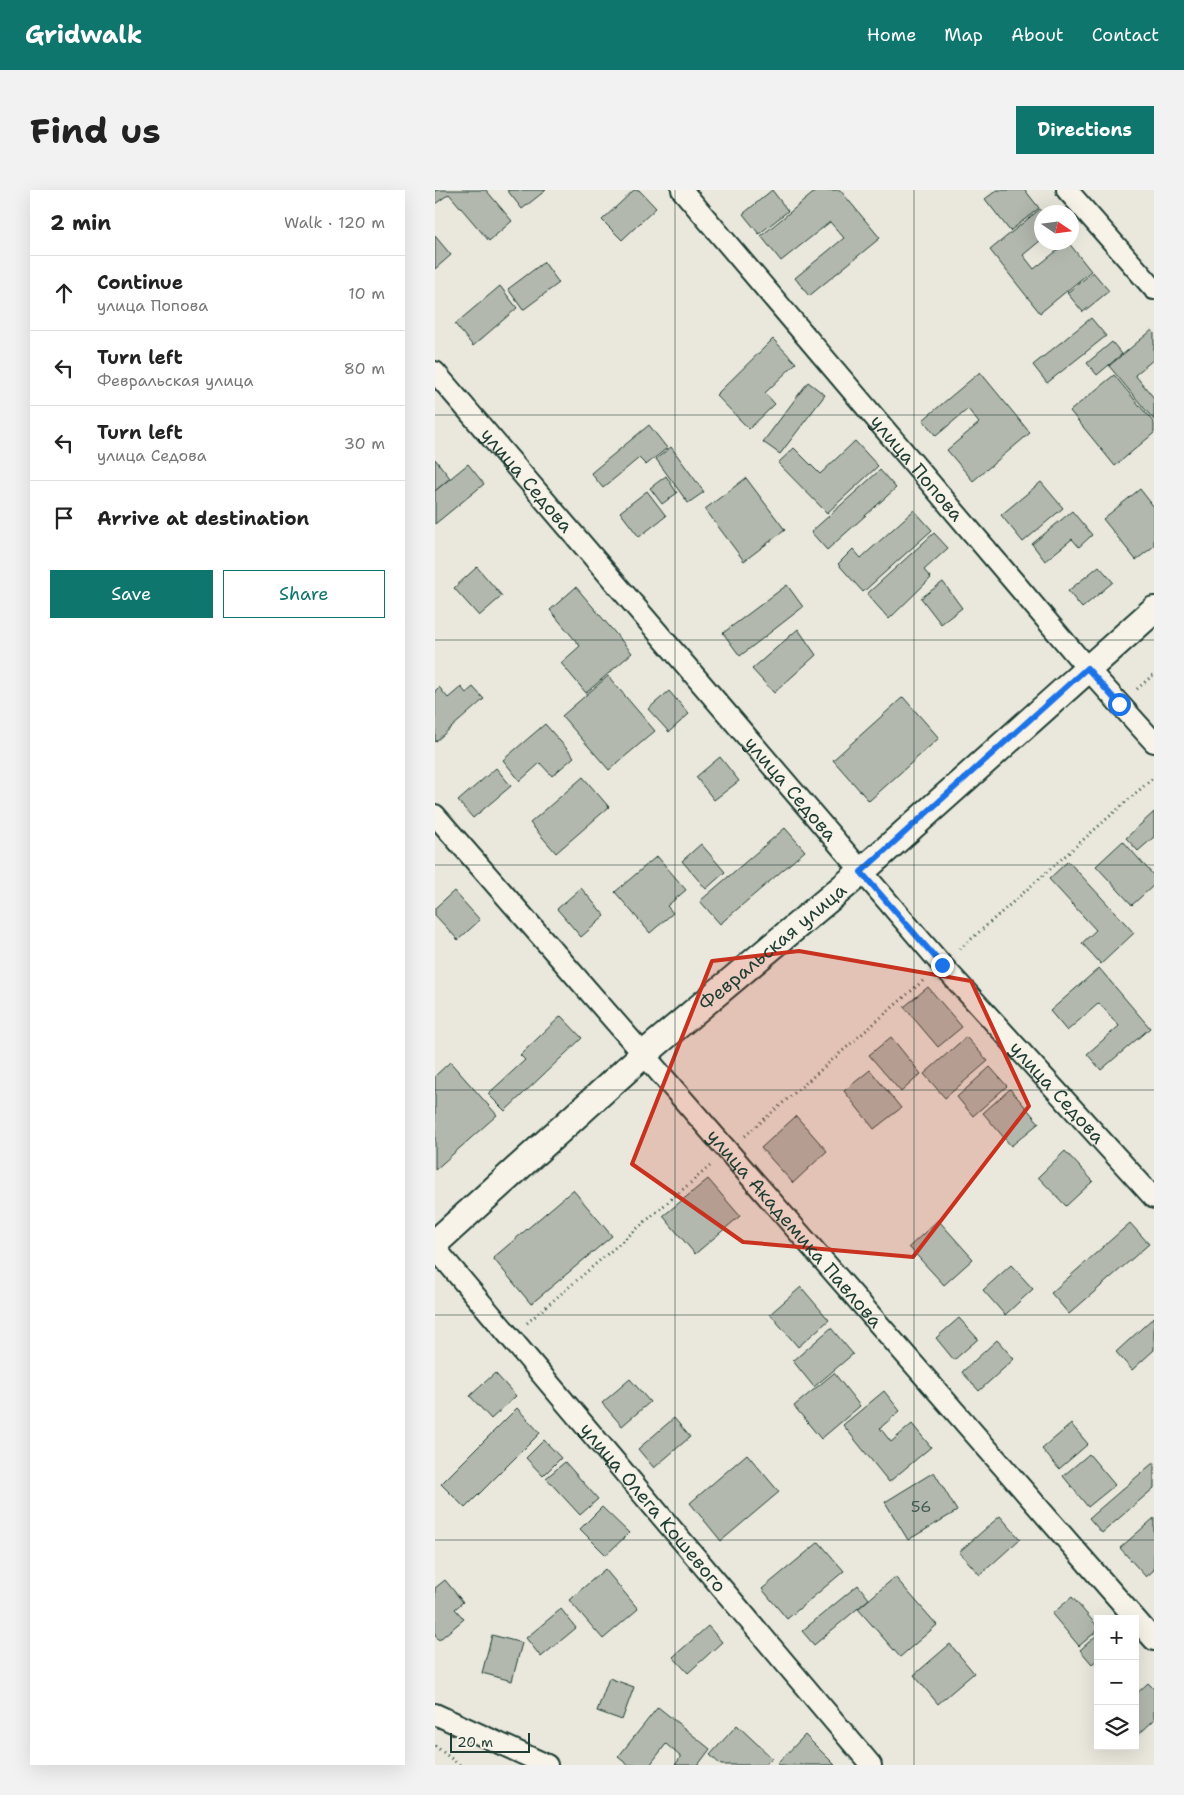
<!DOCTYPE html>
<meta charset="utf-8">
<style>
body{margin:0;font-family:"Shantell Sans",sans-serif;background:#f2f2f2;color:#222}
.controls{position:absolute;right:15px;bottom:15px;display:grid;overflow:hidden;border-radius:0px;box-shadow:0 5px 20px #0002}
.controls button{width:45px;height:45px;display:grid;place-items:center;padding:0;border:0;border-bottom:1px solid #e0e0e0;background:#fff;color:#222;font:25px sans-serif}
.compass{position:absolute;left:599px;top:15px;width:45px;height:45px;border-radius:50%;background:#fff;box-shadow:0 5px 20px #0002;rotate:103deg}
.scale{position:absolute;left:15px;bottom:12px;width:80px;box-sizing:border-box;padding-left:5px;border:2px solid #1f3d34;border-top:0;font-size:14px;line-height:18px;white-space:nowrap;color:#1f3d34;-webkit-text-stroke:4px #f7f3e8;paint-order:stroke}
.stop{position:absolute;width:15px;height:15px;margin:-11px;border:4px solid #1a73e8;border-radius:50%;background:#fff}
.stop.end{background:#1a73e8;border-color:#fff;box-shadow:0 1px 5px #0008}
.list{margin:0;padding:0;list-style:none}
h2{display:flex;justify-content:space-between;align-items:center;height:65px;margin:0;padding:0 20px;font-size:21px}
h2 small{font-size:16px;font-weight:400;color:#767676}
.list li{display:grid;grid-template-columns:32px 1fr auto;gap:15px;align-items:center;box-sizing:border-box;height:75px;padding:0 20px;border-top:1px solid #e0e0e0}
.list b{display:block;font-size:19px;white-space:nowrap}
.list p{margin:0;font-size:16px;white-space:nowrap;color:#767676}
.list em{font-size:16px;font-style:normal;color:#767676}
.actions{display:flex;gap:10px;padding:15px 20px}
.actions a{flex:1;padding:11px 0;border:1px solid #0f766e;border-radius:0px;text-align:center;font-size:18px;color:#0f766e}
.actions .main{background:#0f766e;color:#fff}
.icon{flex:none;width:28px;height:28px;fill:none;stroke:currentColor;stroke-width:2;stroke-linecap:round;stroke-linejoin:round}
.map{position:relative;flex:none;width:719px;height:1575px;overflow:hidden;border-radius:0px}
header{display:flex;align-items:center;gap:30px;box-sizing:border-box;height:70px;padding:0 25px;background:#0f766e;color:#fff}
header strong{font-size:24px}
nav{display:flex;gap:28px;margin-inline-start:auto;font-size:18px}
.intro{display:flex;align-items:center;justify-content:space-between;box-sizing:border-box;height:120px;padding:0 30px}
h1{margin:0;font-size:35px}
.button{padding:12px 22px;border-radius:0px;background:#0f766e;color:#fff;font-size:18px;font-weight:700}
main{display:flex;gap:30px;padding:0 30px}
aside{flex:1;background:#fff;border-radius:0px;box-shadow:0 5px 20px #0002}
.map>svg:first-child{display:block}
</style>
<header>
<strong>Gridwalk</strong>
<nav><a>Home</a><a>Map</a><a>About</a><a>Contact</a></nav>
</header>
<div class="intro"><h1>Find us</h1><a class="button">Directions</a></div>
<main>
<aside>
<h2>2 min<small>Walk · 120 m</small></h2>
<ul class="list">
<li><svg class="icon" aria-label="ahead" viewBox="0 0 24 24"><path d="M12 20V5M6 11l6-6 6 6"/></svg><div><b>Continue</b><p>улица Попова</p></div><em>10 m</em></li>
<li><svg class="icon" aria-label="left" viewBox="0 0 24 24"><path d="M17 20v-9H6M10 6l-5 5 5 5"/></svg><div><b>Turn left</b><p>Февральская улица</p></div><em>80 m</em></li>
<li><svg class="icon" aria-label="left" viewBox="0 0 24 24"><path d="M17 20v-9H6M10 6l-5 5 5 5"/></svg><div><b>Turn left</b><p>улица Седова</p></div><em>30 m</em></li>
<li><svg class="icon" aria-label="arrive" viewBox="0 0 24 24"><path d="M6 21V4h12l-3 4 3 4H6"/></svg><div><b>Arrive at destination</b></div></li>
</ul>
<div class="actions"><a class="main">Save</a><a>Share</a></div>
</aside>
<div class="map">
<svg width="719" height="1575" viewBox="0 0 719 1575">
<rect width="100%" height="100%" fill="#eae8dd"/>
<filter id="ink" filterUnits="userSpaceOnUse"><feTurbulence type="fractalNoise" baseFrequency=".02" numOctaves="2"/><feDisplacementMap in="SourceGraphic" scale="10" xChannelSelector="R" yChannelSelector="G"/><feConvolveMatrix kernelMatrix="1 2 1 2 8 2 1 2 1" color-interpolation-filters="sRGB"/></filter>
<g filter="url(#ink)">
<g fill="#b2b8ae" stroke="#1f3d34">
<polygon points="0,0 51,0 77,31 54,51 14,4 0,14"/>
<polygon points="72,0 111,0 87,19"/>
<polygon points="199,0 204,0 221,18 187,50 167,30"/>
<polygon points="337,0 353,21 324,44 308,24"/>
<polygon points="382,0 405,0 445,48 374,106 360,88 409,48 395,32 346,71 326,46"/>
<polygon points="562,0 590,0 604,18 575,41 550,9"/>
<polygon points="605,19 608,22 606,22 606,50 588,65 599,79 633,52 656,81 605,123 555,60"/>
<polygon points="0,46 16,65 0,79"/>
<polygon points="109,72 124,93 88,120 73,99"/>
<polygon points="658,82 674,101 648,122 632,103"/>
<polygon points="65,96 82,118 38,156 20,134"/>
<polygon points="656,128 671,146 612,193 598,175"/>
<polygon points="717,140 719,143 719,169 700,185 719,208 719,230 674,176"/>
<polygon points="338,149 361,173 330,203 340,214 314,239 281,205"/>
<polygon points="677,152 687,164 662,185 652,173"/>
<polygon points="545,182 595,243 538,291 512,260 544,233 533,219 501,246 488,230"/>
<polygon points="679,185 719,233 719,243 680,276 635,221"/>
<polygon points="373,192 390,205 345,264 328,252"/>
<polygon points="214,235 232,258 211,275 204,268 168,298 156,283"/>
<polygon points="420,251 443,276 392,323 343,273 359,258 385,284"/>
<polygon points="236,257 269,302 253,313 221,269"/>
<polygon points="0,269 15,288 0,301"/>
<polygon points="33,274 49,294 0,334 0,301"/>
<polygon points="445,280 461,298 392,360 376,342"/>
<polygon points="231,286 242,303 227,314 215,298"/>
<polygon points="311,288 350,340 309,371 270,319"/>
<polygon points="606,292 628,318 588,352 566,325"/>
<polygon points="705,299 719,317 719,356 701,370 668,329"/>
<polygon points="212,301 231,326 204,347 185,322"/>
<polygon points="479,320 497,340 428,402 403,374 418,359 426,368"/>
<polygon points="637,321 657,345 644,357 637,349 610,371 597,354"/>
<polygon points="499,343 513,358 489,380 496,388 454,429 432,404"/>
<polygon points="664,376 678,392 647,418 633,401"/>
<polygon points="42,377 67,406 44,426 19,398"/>
<polygon points="508,392 527,418 506,434 486,408"/>
<polygon points="352,395 368,417 305,466 288,443"/>
<polygon points="141,397 197,463 151,503 126,473 145,456 115,420"/>
<polygon points="363,439 381,465 339,503 317,479"/>
<polygon points="173,486 220,541 174,580 127,526"/>
<polygon points="4,497 13,508 26,497 31,503 38,497 49,509 0,552 0,501"/>
<polygon points="234,501 254,524 234,542 213,519"/>
<polygon points="468,507 504,548 434,611 398,570"/>
<polygon points="110,534 139,567 117,586 105,573 85,591 68,570"/>
<polygon points="285,567 304,591 279,610 261,587"/>
<polygon points="61,578 76,596 38,628 23,611"/>
<polygon points="148,587 174,617 121,663 95,633"/>
<polygon points="719,622 719,647 703,661 691,648"/>
<polygon points="350,638 370,661 285,734 265,711"/>
<polygon points="688,651 719,686 719,695 697,715 661,676"/>
<polygon points="266,654 290,682 271,699 247,671"/>
<polygon points="222,666 251,700 232,716 238,723 215,743 180,702"/>
<polygon points="633,671 699,743 666,774 647,753 661,740 614,689"/>
<polygon points="146,698 170,726 146,747 122,719"/>
<polygon points="19,701 45,730 23,750 0,725 0,718"/>
<polygon points="664,778 715,838 666,880 652,864 684,836 664,813 632,841 615,821"/>
<polygon points="493,797 527,837 503,857 469,817"/>
<polygon points="126,826 147,848 70,921 53,904 90,870 85,865"/>
<polygon points="456,847 486,884 466,902 434,865"/>
<polygon points="531,847 553,871 510,908 489,884"/>
<polygon points="15,872 62,925 0,980 0,886"/>
<polygon points="555,877 572,896 538,926 522,907"/>
<polygon points="435,880 466,918 439,939 409,901"/>
<polygon points="575,899 604,933 576,956 548,923"/>
<polygon points="361,926 392,961 358,993 326,958"/>
<polygon points="630,961 658,991 631,1016 603,987"/>
<polygon points="273,989 305,1026 260,1064 228,1026"/>
<polygon points="138,1000 177,1046 96,1114 58,1068"/>
<polygon points="503,1030 538,1069 509,1095 474,1057"/>
<polygon points="695,1033 714,1054 634,1124 616,1103"/>
<polygon points="576,1075 598,1099 570,1125 548,1100"/>
<polygon points="366,1097 394,1130 363,1157 335,1124"/>
<polygon points="719,1127 719,1160 697,1180 681,1162"/>
<polygon points="524,1128 543,1149 519,1170 501,1148"/>
<polygon points="396,1138 418,1164 379,1197 358,1171"/>
<polygon points="562,1150 579,1169 544,1201 527,1182"/>
<polygon points="60,1183 81,1206 56,1229 35,1206"/>
<polygon points="399,1183 425,1216 386,1249 359,1216"/>
<polygon points="195,1189 215,1212 187,1236 167,1213"/>
<polygon points="449,1201 465,1221 445,1238 456,1252 477,1234 496,1257 454,1292 408,1235"/>
<polygon points="82,1218 105,1243 30,1318 6,1294"/>
<polygon points="239,1228 255,1247 219,1278 203,1259"/>
<polygon points="636,1234 653,1254 624,1279 607,1259"/>
<polygon points="109,1250 126,1268 108,1286 91,1268"/>
<polygon points="312,1264 344,1302 286,1351 255,1313"/>
<polygon points="654,1264 680,1295 653,1317 628,1286"/>
<polygon points="130,1272 163,1309 145,1325 111,1288"/>
<polygon points="719,1272 719,1298 667,1343 654,1328"/>
<polygon points="499,1282 522,1321 473,1350 450,1312"/>
<polygon points="167,1317 194,1343 171,1365 145,1339"/>
<polygon points="565,1326 585,1349 545,1385 524,1362"/>
<polygon points="719,1328 719,1380 711,1387 685,1358"/>
<polygon points="384,1352 409,1381 352,1429 327,1399"/>
<polygon points="170,1379 203,1419 168,1449 134,1410"/>
<polygon points="460,1387 502,1435 465,1467 423,1419"/>
<polygon points="10,1390 28,1412 20,1419 29,1429 4,1450 0,1445 0,1398"/>
<polygon points="423,1395 434,1409 379,1455 367,1441"/>
<polygon points="637,1407 663,1437 663,1440 644,1456 617,1424"/>
<polygon points="126,1419 141,1438 106,1467 91,1448"/>
<polygon points="273,1436 287,1452 253,1483 238,1467"/>
<polygon points="663,1444 663,1469 657,1474 645,1460"/>
<polygon points="57,1445 87,1453 77,1491 47,1483"/>
<polygon points="515,1454 539,1483 503,1514 479,1485"/>
<polygon points="174,1488 199,1497 187,1530 162,1521"/>
<polygon points="713,1493 719,1499 719,1530 701,1547 700,1505"/>
<polygon points="223,1517 275,1559 263,1575 240,1575 246,1567 231,1554 215,1575 193,1575 183,1567"/>
<polygon points="302,1535 337,1568 330,1575 286,1575 275,1565"/>
<polygon points="370,1545 400,1575 344,1575 343,1573"/>
</g>
<g fill="none" stroke-linecap="round" stroke-linejoin="round">
<defs>
<g id="minor">
<path id="s1" d="M247,0L652,478L719,552"/>
<polyline points="632,0 719,99"/>
<path id="s2" d="M0,182L507,775L719,1008"/>
<path id="s3" d="M0,625L719,1450"/>
<path id="s4" d="M0,1058L436,1575"/>
<polyline points="0,1524 112,1575"/>
</g>
<g id="tertiary">
<path id="s5" d="M0,1053L209,864L426,682L719,420"/>
</g>
</defs>
<use href="#minor" stroke="#1f3d34" stroke-width="24"/>
<use href="#tertiary" stroke="#1f3d34" stroke-width="30"/>
<g stroke="#1f3d34" stroke-width="3" stroke-dasharray="1 4" stroke-linecap="butt">
<polyline points="702,499 719,484"/>
<polyline points="525,759 719,587"/>
<polyline points="310,946 490,789"/>
<polyline points="92,1133 275,976"/>
<polyline points="0,1556 25,1575"/>
</g>
<use href="#minor" stroke="#f7f3e8" stroke-width="20"/>
<use href="#tertiary" stroke="#f7f3e8" stroke-width="26"/>
</g>
</g>
<g fill="none" stroke-linecap="round" stroke-linejoin="round" filter="url(#ink)">
<polyline stroke="#1a73e8" stroke-width="6" points="507,775 426,682 652,478 684,514"/>
</g>
<path fill="#c8321e" fill-opacity="0.2" stroke="#c8321e" stroke-width="4" stroke-linejoin="round" d="M364,761L536,791L594,916L478,1067L308,1052L197,974L277,771Z"/>
<path fill="none" stroke="#1f3d34" stroke-width="1" stroke-opacity="0.55" d="M240,0V1575M479,0V1575M0,225H719M0,450H719M0,675H719M0,900H719M0,1125H719M0,1350H719"/>
<g text-anchor="middle" dominant-baseline="central" stroke-width="4" stroke-linejoin="round" paint-order="stroke">
<g font-size="16" fill="#445c52">
<text x="486" y="1316">56</text>
</g>
<g font-size="19" fill="#1f3d34" stroke="#f7f3e8">
<text stroke="none"><textPath href="#s1" startOffset="364">улица Попова</textPath></text>
<text stroke="none"><textPath href="#s2" startOffset="142">улица Седова</textPath></text>
<text stroke="none"><textPath href="#s2" startOffset="548">улица Седова</textPath></text>
<text stroke="none"><textPath href="#s5" startOffset="449">Февральская улица</textPath></text>
<text stroke="none"><textPath href="#s2" startOffset="952">улица Седова</textPath></text>
<text stroke="none"><textPath href="#s3" startOffset="548">улица Академика Павлова</textPath></text>
<text stroke="none"><textPath href="#s4" startOffset="339">улица Олега Кошевого</textPath></text>
</g>
</g>
</svg>
<div class="controls">
<button>+</button>
<button>−</button>
<button><svg class="icon" aria-label="layers" viewBox="0 0 24 24"><path d="M12 4l9 5-9 5-9-5zM3 14l9 5 9-5"/></svg></button>
</div>
<svg class="compass" viewBox="-18 -18 36 36"><path d="M0-13l5 13h-10z" fill="#e53935"/><path d="M0 13l5-13h-10z" fill="#767676"/></svg>
<div class="scale">20 m</div>
<div class="stop" style="left:684px;top:514px"></div>
<div class="stop end" style="left:507px;top:775px"></div>
</div>
</main>
